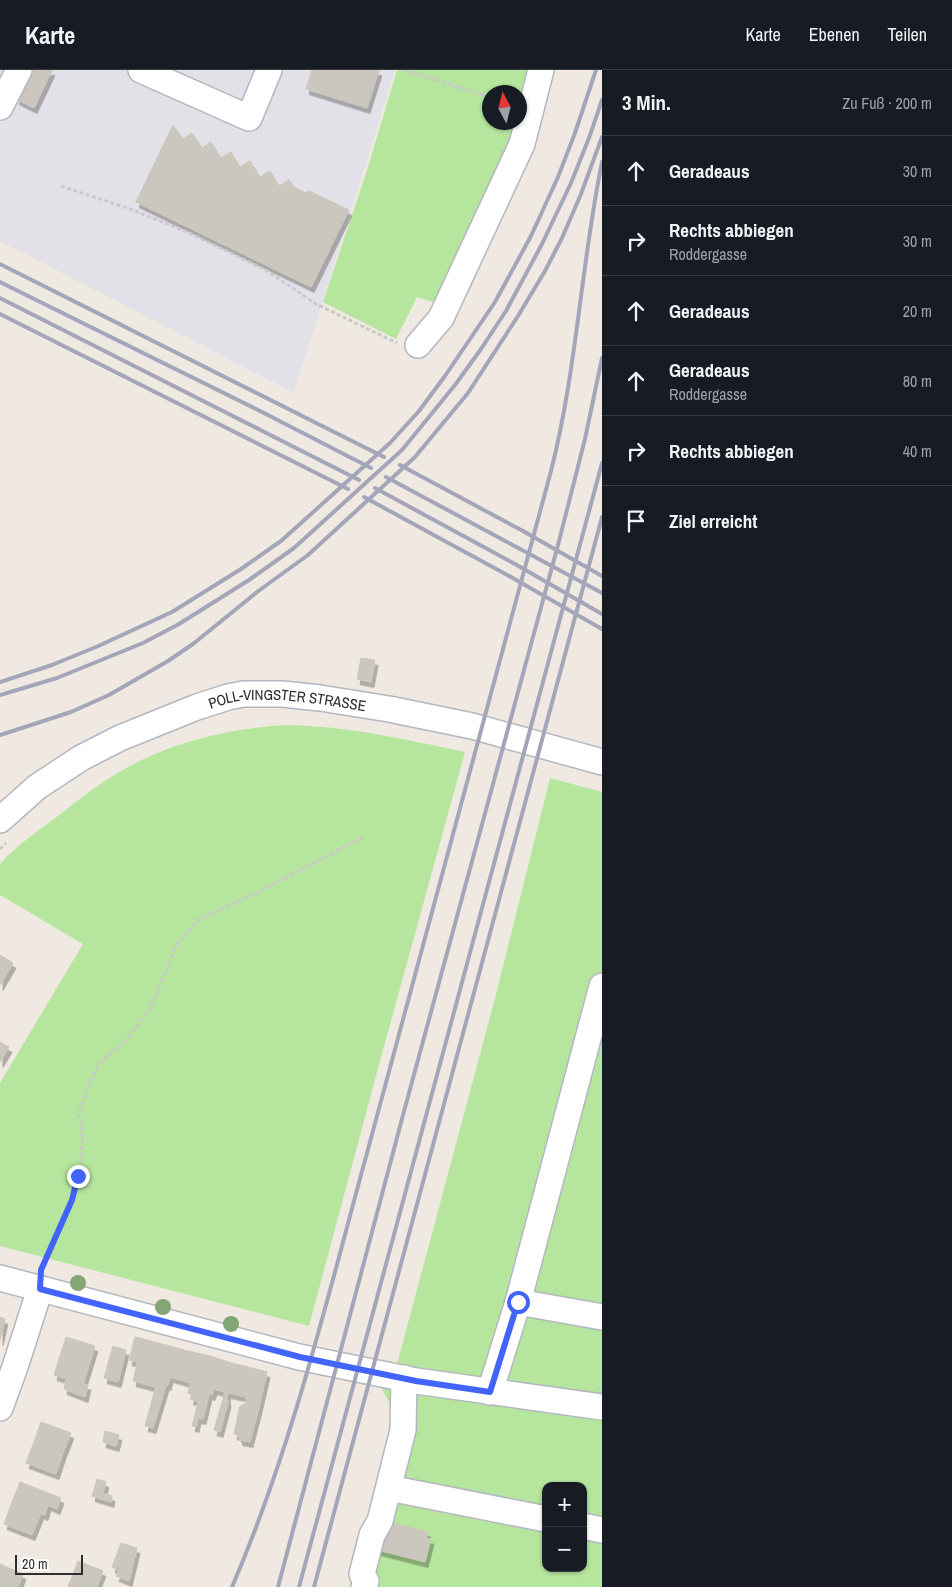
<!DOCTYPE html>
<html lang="de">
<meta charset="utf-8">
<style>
body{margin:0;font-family:"Archivo Narrow",sans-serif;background:#242831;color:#f1f3f6}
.controls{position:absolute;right:15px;bottom:15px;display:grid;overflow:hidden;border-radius:10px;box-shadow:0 1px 4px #0004}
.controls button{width:45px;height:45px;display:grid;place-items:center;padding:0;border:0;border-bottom:1px solid #363941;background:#171b24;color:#f1f3f6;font:25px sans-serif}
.compass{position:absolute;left:482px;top:15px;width:45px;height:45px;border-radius:50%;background:#171b24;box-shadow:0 1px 4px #0004;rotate:353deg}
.scale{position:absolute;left:15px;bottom:12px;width:68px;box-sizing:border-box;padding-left:5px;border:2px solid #2e2e2e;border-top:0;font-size:14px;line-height:18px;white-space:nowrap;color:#2e2e2e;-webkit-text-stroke:4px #fff;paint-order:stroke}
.stop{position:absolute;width:15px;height:15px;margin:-11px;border:4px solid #4264fb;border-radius:50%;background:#fff}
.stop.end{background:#4264fb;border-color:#fff;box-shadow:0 1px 5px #0008}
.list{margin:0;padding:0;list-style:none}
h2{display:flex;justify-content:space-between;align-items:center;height:65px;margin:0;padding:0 20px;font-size:21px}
h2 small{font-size:16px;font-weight:400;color:#9ea1a6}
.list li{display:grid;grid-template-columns:32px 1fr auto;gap:15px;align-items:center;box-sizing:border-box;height:70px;padding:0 20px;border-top:1px solid #363941}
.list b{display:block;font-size:19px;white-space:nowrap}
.list p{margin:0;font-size:16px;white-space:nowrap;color:#9ea1a6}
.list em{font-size:16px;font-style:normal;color:#9ea1a6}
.icon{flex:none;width:28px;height:28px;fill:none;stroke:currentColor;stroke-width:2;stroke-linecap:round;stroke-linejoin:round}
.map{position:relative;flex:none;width:602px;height:1517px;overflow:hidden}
header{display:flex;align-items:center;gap:30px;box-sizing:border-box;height:70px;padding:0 25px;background:#171b24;border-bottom:1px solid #363941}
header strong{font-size:24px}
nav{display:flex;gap:28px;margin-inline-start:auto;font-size:18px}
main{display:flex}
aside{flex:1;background:#171b24}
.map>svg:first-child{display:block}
</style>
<header>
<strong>Karte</strong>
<nav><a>Karte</a><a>Ebenen</a><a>Teilen</a></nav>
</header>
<main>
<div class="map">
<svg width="602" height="1517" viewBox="0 0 602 1517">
<defs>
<filter id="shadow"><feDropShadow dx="3" dy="5.5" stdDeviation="0" flood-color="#0004"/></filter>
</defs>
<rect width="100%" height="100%" fill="#efe9e1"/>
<polygon fill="#e3e1e8" points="0,0 395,0 294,323 0,171"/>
<g fill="#b6e59e" fill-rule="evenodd">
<polygon points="397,0 531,0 520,44 520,22 490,22 490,52 517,53 513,70 436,233 417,227 396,269 323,232 368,97"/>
<path d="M285,655C347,656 404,669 465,682L377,1002L309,1256L0,1176V1013L83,874L0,825V794C17,775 38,761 59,745C76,732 93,718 111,707C163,674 224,659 285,655Z"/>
<path d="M550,708L602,722V1517H350L394,1359L395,1343L376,1308L396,1298L494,932ZM546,1416H583V1498H546Z"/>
</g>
<g fill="#cbc7bf" stroke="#cbc5ba" filter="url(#shadow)">
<polygon points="30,0 52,0 34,38 16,29"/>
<polygon points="312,0 379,0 367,38 306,19"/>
<polygon points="173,55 183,69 192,63 202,78 211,72 221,88 231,82 240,97 250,91 260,107 270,101 279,116 289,110 294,117 305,123 309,121 349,140 311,217 136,132"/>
<polygon points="361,588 375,590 371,612 357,609"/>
<polygon points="0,885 13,893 0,915"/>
<polygon points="0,972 9,977 0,992"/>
<polygon points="0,1247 5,1249 0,1270"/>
<polygon points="66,1267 95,1276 83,1314 54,1305"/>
<polygon points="135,1267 143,1269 137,1292 129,1290"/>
<polygon points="143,1269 166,1275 155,1317 133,1311"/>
<polygon points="166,1275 188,1281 181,1310 170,1307 168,1315 157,1312"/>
<polygon points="113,1276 126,1280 118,1312 104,1308"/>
<polygon points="188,1281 210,1286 198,1331 190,1329 192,1325 188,1323 190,1313 181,1310"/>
<polygon points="210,1286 232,1293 225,1322 214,1319 212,1325 209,1324 203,1349 198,1348 196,1357 192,1356"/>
<polygon points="232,1293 267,1302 259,1337 245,1334 246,1327 225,1322"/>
<polygon points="66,1309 88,1315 85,1327 64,1319"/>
<polygon points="157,1312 166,1315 153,1358 145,1356"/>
<polygon points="225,1322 228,1323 227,1327 228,1332 220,1362 214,1360"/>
<polygon points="245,1334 259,1337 250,1372 240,1370 238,1365 234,1364 240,1336"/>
<polygon points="41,1352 71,1363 63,1383 34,1372"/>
<polygon points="105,1361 119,1365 116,1376 103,1372"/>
<polygon points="34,1372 63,1383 56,1404 26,1393"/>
<polygon points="97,1409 106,1412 103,1423 112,1426 111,1432 92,1426"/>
<polygon points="20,1412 61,1428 57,1439 48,1435 45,1445 12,1432"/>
<polygon points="12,1432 41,1443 32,1465 4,1454"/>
<polygon points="389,1452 428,1462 426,1468 431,1469 425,1492 374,1479 377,1468 384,1470"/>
<polygon points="121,1473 137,1478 129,1511 116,1506 119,1500 112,1497"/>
<polygon points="78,1491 103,1501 99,1511 74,1502"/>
<polygon points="0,1494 23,1504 18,1517 0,1517"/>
<polygon points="74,1502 99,1511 97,1517 68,1517"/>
</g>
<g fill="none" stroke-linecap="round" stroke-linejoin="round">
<defs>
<g id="minor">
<polyline points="141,0 249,48 269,0"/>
<polyline points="0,37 19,0"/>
<polyline points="418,275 441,248 522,74 541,0"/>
<path id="s1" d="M0,750L37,717L81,688L120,668L197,637L228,627L243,624H282L320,628L389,639L472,656L602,692"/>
<polyline points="0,1208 299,1287 416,1311 602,1337"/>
<polyline points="518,1232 602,1247"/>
<polyline points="490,1322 518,1232 602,916"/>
<polyline points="0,1338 15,1297 40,1219"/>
<polyline points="389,1418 546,1449"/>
<polyline points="583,1456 602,1460"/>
<polyline points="364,1517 366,1511 362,1504 372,1465 380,1451 403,1360 404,1308"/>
</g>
</defs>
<use href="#minor" stroke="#b4b7c1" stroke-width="28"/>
<g stroke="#c9c9c9" stroke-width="3" stroke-dasharray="4 2.5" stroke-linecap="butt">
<polyline points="405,0 490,27"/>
<polyline points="61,116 130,139 185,161 266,200 316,234 397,273"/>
<polyline points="0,779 6,773"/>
<polyline points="42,1196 72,1130 78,1106 83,1069 79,1042 87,1019 99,993 123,973 150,939 177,874 199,849 261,821 363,767"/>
</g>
<use href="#minor" stroke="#fff" stroke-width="25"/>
<g stroke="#a3a6b8" stroke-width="4">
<polyline points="0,194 384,387"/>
<polyline points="0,212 260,341 371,398"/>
<polyline points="0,228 359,410"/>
<polyline points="0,244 348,419"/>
<polyline points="400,395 523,461 602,506"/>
<polyline points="386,407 602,523"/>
<polyline points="375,418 515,494 602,544"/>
<polyline points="364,427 511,507 602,559"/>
<polyline points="0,612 52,595 96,577 172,542 241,499 281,471 390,373 419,341 445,306 495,232 531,166 558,107 575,63 596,0"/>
<polyline points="0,625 57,608 143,573 179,554 249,510 294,478 402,380 455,315 481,279 506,241 542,174 571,113 589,68 602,30"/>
<polyline points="0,665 71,642 109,625 168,591 193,574 257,522 308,485 415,387 468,323 518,246 545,201 562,168 581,124 602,67"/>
<path d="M232,1517C292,1378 327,1229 367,1083C429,856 489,628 551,401C577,299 581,194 602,92"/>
<polyline points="278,1517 403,1045 558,475 585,369 602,288"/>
<polyline points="299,1517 602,393"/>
<polyline points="314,1517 602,447"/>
</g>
</g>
<g fill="#84a574">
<circle cx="78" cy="1213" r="8"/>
<circle cx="163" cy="1237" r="8"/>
<circle cx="231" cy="1254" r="8"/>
</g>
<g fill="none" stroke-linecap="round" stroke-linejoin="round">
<polyline stroke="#4264fb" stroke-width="6" points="78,1106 72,1130 41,1200 40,1219 300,1287 416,1311 490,1322 518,1232"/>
</g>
<g text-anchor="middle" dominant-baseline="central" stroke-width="4" stroke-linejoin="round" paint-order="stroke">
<g font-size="15" fill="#2e2e2e" stroke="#fff">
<text stroke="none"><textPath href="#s1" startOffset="321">POLL-VINGSTER STRASSE</textPath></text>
</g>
</g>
</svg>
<div class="controls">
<button>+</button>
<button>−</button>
</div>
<svg class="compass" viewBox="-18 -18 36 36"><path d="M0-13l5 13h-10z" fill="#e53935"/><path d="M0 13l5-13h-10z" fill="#9ea1a6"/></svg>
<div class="scale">20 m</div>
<div class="stop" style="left:518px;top:1232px"></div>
<div class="stop end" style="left:78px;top:1106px"></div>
</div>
<aside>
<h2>3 Min.<small>Zu Fuß · 200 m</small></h2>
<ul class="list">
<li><svg class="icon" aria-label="ahead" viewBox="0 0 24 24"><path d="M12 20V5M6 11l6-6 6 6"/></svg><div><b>Geradeaus</b></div><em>30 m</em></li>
<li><svg class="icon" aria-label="right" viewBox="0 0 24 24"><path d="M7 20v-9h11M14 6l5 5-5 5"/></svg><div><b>Rechts abbiegen</b><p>Roddergasse</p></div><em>30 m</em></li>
<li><svg class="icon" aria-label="ahead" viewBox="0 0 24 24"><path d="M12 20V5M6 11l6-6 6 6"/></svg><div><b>Geradeaus</b></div><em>20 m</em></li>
<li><svg class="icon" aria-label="ahead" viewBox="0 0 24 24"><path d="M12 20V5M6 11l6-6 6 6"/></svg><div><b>Geradeaus</b><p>Roddergasse</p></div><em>80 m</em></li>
<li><svg class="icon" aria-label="right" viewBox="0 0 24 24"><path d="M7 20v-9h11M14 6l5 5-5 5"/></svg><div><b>Rechts abbiegen</b></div><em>40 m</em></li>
<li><svg class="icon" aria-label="arrive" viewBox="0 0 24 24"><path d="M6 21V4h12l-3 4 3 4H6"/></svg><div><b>Ziel erreicht</b></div></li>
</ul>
</aside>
</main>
